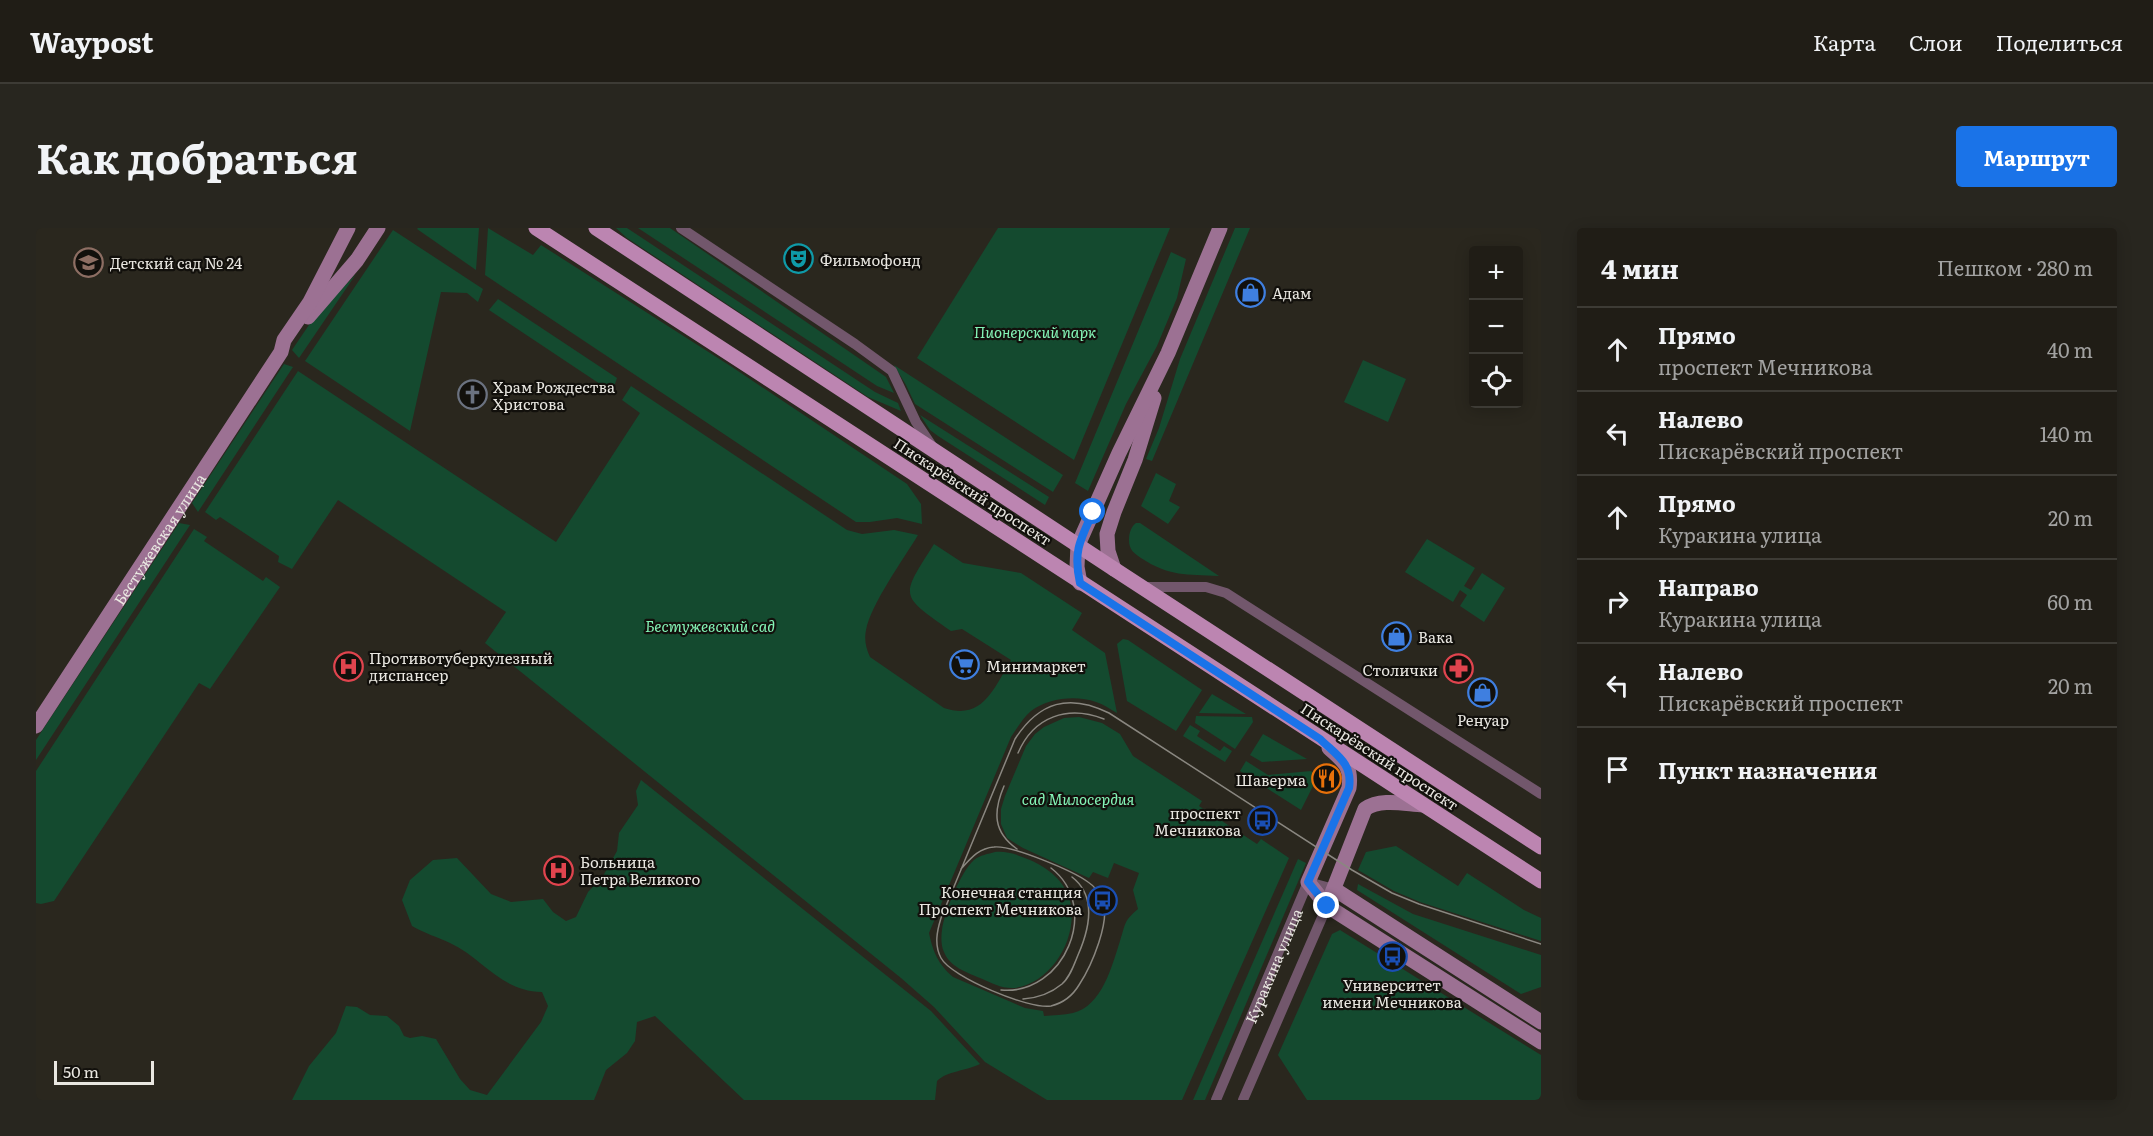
<!DOCTYPE html>
<html lang="ru">
<meta charset="utf-8">
<style>
body{margin:0;font-family:Literata,serif;background:#28261f;color:#f1f3f6}
.controls{position:absolute;right:18px;top:18px;display:grid;overflow:hidden;border-radius:6px;box-shadow:0 3px 15px #0003}
.controls button{width:54px;height:54px;display:grid;place-items:center;padding:0;border:0;border-bottom:2px solid #3d3b35;background:#201d16;color:#f1f3f6;font:30px sans-serif}
.scale{position:absolute;left:18px;bottom:15px;width:100px;box-sizing:border-box;padding-left:6px;border:3px solid #e9e7e1;border-top:0;font-size:16px;line-height:21px;white-space:nowrap;color:#e9e7e1;-webkit-text-stroke:4px #12100c;paint-order:stroke}
.stop{position:absolute;width:18px;height:18px;margin:-14px;border:4px solid #1a73e8;border-radius:50%;background:#fff}
.stop.end{background:#1a73e8;border-color:#fff;box-shadow:0 2px 6px #0008}
.list{margin:0;padding:0;list-style:none}
h2{display:flex;justify-content:space-between;align-items:center;height:78px;margin:0;padding:0 24px;font-size:26px}
h2 small{font-size:20px;font-weight:400;color:#a2a2a1}
.list li{display:grid;grid-template-columns:39px 1fr auto;gap:18px;align-items:center;box-sizing:border-box;height:84px;padding:0 24px;border-top:2px solid #3d3b35}
.list b{display:block;font-size:22px;white-space:nowrap}
.list p{margin:0;font-size:20px;white-space:nowrap;color:#a2a2a1}
.list em{font-size:20px;font-style:normal;color:#a2a2a1}
.icon{flex:none;width:33px;height:33px;fill:none;stroke:currentColor;stroke-width:2;stroke-linecap:round;stroke-linejoin:round}
.map{position:relative;flex:none;width:1505px;height:872px;overflow:hidden;border-radius:6px}
header{display:flex;align-items:center;gap:36px;box-sizing:border-box;height:84px;padding:0 30px;background:#201d16;border-bottom:2px solid #3d3b35}
header strong{font-size:28px}
nav{display:flex;gap:33px;margin-inline-start:auto;font-size:21px}
.intro{display:flex;align-items:center;justify-content:space-between;box-sizing:border-box;height:144px;padding:0 36px}
h1{margin:0;font-size:42px}
.button{padding:15px 27px;border-radius:6px;background:#1a73e8;color:#fff;font-size:21px;font-weight:700}
main{display:flex;gap:36px;padding:0 36px}
aside{flex:1;background:#201d16;border-radius:6px;box-shadow:0 3px 15px #0003}
.map>svg:first-child{display:block}
</style>
<header>
<strong>Waypost</strong>
<nav><a>Карта</a><a>Слои</a><a>Поделиться</a></nav>
</header>
<div class="intro"><h1>Как добраться</h1><a class="button">Маршрут</a></div>
<main>
<div class="map">
<svg width="1505" height="872" viewBox="0 0 1505 872">
<rect width="100%" height="100%" fill="#2a271e"/>
<g fill="#144a2f">
<polygon points="382,0 443,0 440,42 381,1"/>
<polygon points="452,0 497,27 505,17 696,139 871,256 885,276 886,296 861,290 834,294 820,294 449,47"/>
<polygon points="580,0 591,0 839,164 862,175 865,183 832,169 591,10"/>
<polygon points="602,0 634,0 850,149 858,165 841,158"/>
<polygon points="962,0 1134,0 1038,232 881,130"/>
<polygon points="1199,0 1214,0 1116,233 1110,231 1123,200 1144,131"/>
<polygon points="357,2 447,61 442,74 431,65 405,64 374,203 269,133"/>
<polygon points="1135,24 1150,31 1141,70 1121,118 1090,176 1052,263 1039,255"/>
<polygon points="320,46 263,130 256,122 277,91"/>
<polygon points="462,71 581,150 576,164 453,82"/>
<polygon points="1327,132 1370,151 1352,194 1308,174"/>
<polygon points="248,136 257,139 162,284 156,275"/>
<polygon points="858,137 1027,247 1017,264 879,176 870,157"/>
<path d="M262,143L520,314L604,185L586,172L595,158L811,302L826,306L858,302L882,307C867,332 835,376 830,402C828,412 830,420 834,429L908,480C947,493 958,460 975,432L926,401L915,403C863,366 864,370 898,316L927,335L985,345L1046,385L1036,402L1069,425L1081,485C1074,481 1067,476 1060,474C1040,467 1012,470 995,483C987,490 981,500 975,509L893,705C897,724 902,736 917,749L989,780L1007,783L1008,788C1017,787 1028,787 1037,785C1066,778 1076,738 1084,713C1090,695 1087,694 1102,681L1097,662L1103,645L1078,635L1072,650L1057,644L1053,650L987,620L971,610L965,596V581L969,568L990,518L999,506L1008,499L1028,490L1043,489L1066,495L1084,506L1097,528L1166,573L1163,578L1221,616L1225,611L1253,630L1146,872H1011L949,834L898,779L865,750L449,415L470,384L302,272L256,341L242,334L243,328L184,289L180,292L169,284Z"/>
<polygon points="884,187 1013,269 1009,277 902,208 894,202"/>
<polygon points="1120,245 1140,256 1133,273 1144,279 1132,296 1105,278"/>
<polygon points="143,295 154,297 0,532 0,512"/>
<path d="M1100,295H1104L1183,348C1150,346 1134,349 1105,330C1098,325 1093,322 1093,312C1093,305 1095,299 1100,295Z"/>
<polygon points="158,301 171,309 168,313 227,353 230,349 244,359 174,461 163,455 18,673 5,676 0,675 0,543"/>
<polygon points="1391,311 1439,340 1428,358 1435,362 1446,345 1469,360 1448,394 1424,378 1431,367 1424,362 1417,374 1369,344"/>
<polygon points="1087,411 1092,412 1166,462 1140,503 1091,473 1081,416"/>
<polygon points="1176,466 1210,486 1163,485"/>
<polygon points="1160,488 1216,489 1217,494 1199,521 1159,495"/>
<polygon points="1154,497 1164,503 1161,508 1184,523 1188,518 1196,523 1189,534 1147,508"/>
<polygon points="1227,506 1271,531 1226,534 1214,527"/>
<polygon points="1210,533 1232,547 1275,543 1281,550 1265,582 1204,543"/>
<path d="M605,552L895,783L944,836C930,843 911,843 901,853L899,872H708L619,788L601,794L599,813L591,825L570,842L558,872H256L273,838L300,805L310,778L321,779L334,787L351,788L363,798L368,808L374,810L386,808L400,811L424,851L434,862L451,867L505,794L512,778L506,764C464,763 448,731 414,715C401,709 388,705 376,698L366,672L374,652L397,632L421,630L455,666L475,674L507,671L517,684L530,693L540,689L552,664L567,648L581,623L583,605L602,577L600,563Z"/>
<polygon points="1360,618 1422,658 1431,645 1488,682 1505,690 1505,713 1384,674 1358,663 1322,642 1330,624"/>
<path d="M959,624C972,623 982,627 994,632C1012,640 1029,653 1034,673C1043,709 1016,755 979,760C966,761 956,755 944,750C930,744 914,739 908,724C905,718 905,709 906,702C908,685 925,643 938,632C944,627 952,626 959,624Z"/>
<polygon points="1262,631 1270,635 1169,872 1157,872"/>
<polygon points="1322,656 1377,686 1505,727 1505,759 1485,766 1321,662"/>
<polygon points="1304,702 1505,827 1505,872 1271,872 1242,827 1296,706"/>
</g>
<g fill="none" stroke-linecap="round" stroke-linejoin="round">
<g stroke="#72576c" stroke-width="10">
<polyline points="645,0 819,116 856,143 880,194 896,218"/>
<polyline points="1106,359 1170,359 1190,365 1505,566"/>
<path id="s1" d="M1180,872L1272,654L1298,661"/>
<polyline points="1207,872 1291,678"/>
</g>
<g stroke="#9c7193" stroke-width="15">
<polyline points="272,89 321,32 342,0"/>
<polyline points="1078,341 1072,323 1071,306 1078,284 1099,232 1118,170"/>
<polyline points="1044,355 1041,339 1042,317 1083,225 1132,125 1184,0"/>
<path id="s2" d="M0,498L245,124L248,112L274,74L312,0"/>
<path d="M1293,520C1308,534 1316,538 1313,560L1272,654L1291,678L1505,814"/>
<polyline points="1298,661 1505,794"/>
<path d="M1294,670L1329,581C1345,570 1368,576 1387,577"/>
</g>
<g stroke="#bc85b1" stroke-width="15">
<polyline points="500,0 1505,653"/>
<polyline points="560,0 1078,341 1505,619"/>
</g>
<g stroke="#8a8780" stroke-width="1.5">
<path d="M982,525C998,488 1032,477 1068,491"/>
<path d="M968,558C957,584 957,604 981,621"/>
<path d="M925,641C935,630 943,620 958,619C976,617 1037,643 1052,654C1058,658 1063,664 1066,671C1076,691 1055,739 1043,757C1037,767 1027,775 1015,778C994,782 915,749 905,730C898,717 901,703 905,690L979,511C1003,474 1033,465 1073,485L1316,642L1356,665L1383,676L1505,716"/>
<path d="M965,762C1028,768 1066,679 1015,640"/>
<path d="M987,771C1002,770 1014,766 1026,756C1034,749 1038,737 1042,727C1053,702 1062,669 1036,649"/>
</g>
</g>
<g fill="none" stroke-linecap="round" stroke-linejoin="round">
<path stroke="#1a73e8" stroke-width="8" d="M1057,284C1044,312 1037,324 1044,355L1284,511C1300,527 1317,535 1313,560L1272,654L1291,678"/>
</g>
<defs>
<symbol id="theatre-ring" viewBox="-11 -11 22 22"><circle r="9.5" fill="#12100c" stroke="#0f9aa8" stroke-width="1.5"/><path d="M-5-5.5Q0-4 5-5.5V0Q5 5 0 6Q-5 5-5 0ZM-3.3-2.5H-1v1.5H-3.3ZM1-2.5H3.3v1.5H1ZM-2.8 1Q0 5.5 2.8 1Z" fill="#0f9aa8"/></symbol>
<symbol id="school-ring" viewBox="-11 -11 22 22"><circle r="9.5" fill="#12100c" stroke="#8d6e63" stroke-width="1.5"/><path d="M0-5L7-2L0 1L-7-2ZM-4 1L0 2.5L4 1V4Q0 6-4 4Z" fill="#8d6e63"/></symbol>
<symbol id="shop-ring" viewBox="-11 -11 22 22"><circle r="9.5" fill="#12100c" stroke="#3f7fe0" stroke-width="1.5"/><path d="M-5-2.5h2.3a2.7 3.5 0 0 1 5.4 0H5L5.5 6h-11ZM-1.5-2.5h3a1.5 2.3 0 0 0-3 0Z" fill="#3f7fe0"/></symbol>
<symbol id="church-ring" viewBox="-11 -11 22 22"><circle r="9.5" fill="#12100c" stroke="#6b7280" stroke-width="1.5"/><path d="M-1.2-6h2.4v3.5h3.3v2.4h-3.3V6h-2.4V-.1h-3.3v-2.4h3.3Z" fill="#6b7280"/></symbol>
<symbol id="supermarket-ring" viewBox="-11 -11 22 22"><circle r="9.5" fill="#12100c" stroke="#3f7fe0" stroke-width="1.5"/><path d="M-6-5.5h2.5l.6 2H6L4.5 2H-2.5L-4.4-4H-6ZM-1.5 3.2a1.3 1.3 0 1 0 .1 0ZM3 3.2a1.3 1.3 0 1 0 .1 0Z" fill="#3f7fe0"/></symbol>
<symbol id="hospital-ring" viewBox="-11 -11 22 22"><circle r="9.5" fill="#12100c" stroke="#e0444e" stroke-width="1.5"/><path d="M-5-5h3v3.5h4V-5h3V5h-3V1.5h-4V5h-3Z" fill="#e0444e"/></symbol>
<symbol id="pharmacy-ring" viewBox="-11 -11 22 22"><circle r="9.5" fill="#12100c" stroke="#e0444e" stroke-width="1.5"/><path d="M-2-6h4v4h4v4h-4v4h-4v-4h-4v-4h4Z" fill="#e0444e"/></symbol>
<symbol id="restaurant-ring" viewBox="-11 -11 22 22"><circle r="9.5" fill="#12100c" stroke="#e8710a" stroke-width="1.5"/><path d="M-5-6h1v4h1v-4h1v4h1v-4h1v5L-1.5 .5V6h-2V.5L-5-1ZM5-6V6H3V1.5H1.5Q1.5-4 5-6Z" fill="#e8710a"/></symbol>
<symbol id="bus-ring" viewBox="-11 -11 22 22"><circle r="9.5" fill="#12100c" stroke="#1a4fb4" stroke-width="1.5"/><path d="M-5-6H5V4H4V6H2V4H-2V6H-4V4H-5ZM-3.5-4V0h7V-4ZM-3.5 1.2v1.5H-2V1.2ZM2 1.2v1.5H3.5V1.2Z" fill="#1a4fb4"/></symbol>
</defs>
<g fill-rule="evenodd">
<use href="#theatre-ring" x="746" y="14" width="33" height="33"/>
<use href="#school-ring" x="36" y="18" width="33" height="33"/>
<use href="#shop-ring" x="1198" y="48" width="33" height="33"/>
<use href="#church-ring" x="420" y="150" width="33" height="33"/>
<use href="#shop-ring" x="1344" y="392" width="33" height="33"/>
<use href="#supermarket-ring" x="912" y="420" width="33" height="33"/>
<use href="#hospital-ring" x="296" y="422" width="33" height="33"/>
<use href="#pharmacy-ring" x="1406" y="424" width="33" height="33"/>
<use href="#shop-ring" x="1430" y="448" width="33" height="33"/>
<use href="#restaurant-ring" x="1274" y="534" width="33" height="33"/>
<use href="#bus-ring" x="1210" y="576" width="33" height="33"/>
<use href="#hospital-ring" x="506" y="626" width="33" height="33"/>
<use href="#bus-ring" x="1050" y="656" width="33" height="33"/>
<use href="#bus-ring" x="1340" y="712" width="33" height="33"/>
</g>
<g text-anchor="middle" dominant-baseline="central" stroke-width="4.5" stroke-linejoin="round" paint-order="stroke">
<g font-size="15" fill="#e9e7e1" stroke="#12100c" text-anchor="start">
<text x="784" y="31">Фильмофонд</text>
<text x="74" y="34">Детский сад № 24</text>
<text x="1236" y="64">Адам</text>
<text x="457" y="158">Храм Рождества<tspan x="457" dy="17">Христова</tspan></text>
<text x="1382" y="408">Вака</text>
<text x="333" y="429">Противотуберкулезный<tspan x="333" dy="17">диспансер</tspan></text>
<text x="950" y="437">Минимаркет</text>
<text x="1402" y="441" text-anchor="end">Столички</text>
<text x="1447" y="491" text-anchor="middle">Ренуар</text>
<text x="1270" y="551" text-anchor="end">Шаверма</text>
<text x="1205" y="584" text-anchor="end">проспект<tspan x="1205" dy="17">Мечникова</tspan></text>
<text x="544" y="633">Больница<tspan x="544" dy="17">Петра Великого</tspan></text>
<text x="1046" y="663" text-anchor="end">Конечная станция<tspan x="1046" dy="17">Проспект Мечникова</tspan></text>
<text x="1356" y="756" text-anchor="middle">Университет<tspan x="1356" dy="17">имени Мечникова</tspan></text>
</g>
<g font-size="15" font-style="italic" fill="#84f5b7" stroke="#12100c">
<text x="999" y="103">Пионерский парк</text>
<text x="674" y="397">Бестужевский сад</text>
<text x="1042" y="570">сад Милосердия</text>
</g>
<g font-size="15" fill="#e9e7e1" stroke="#12100c">
<text transform="translate(937 263) rotate(33)">Пискарёвский проспект</text>
<text stroke="none"><textPath href="#s2" startOffset="224">Бестужевская улица</textPath></text>
<text transform="translate(1344 528) rotate(33)">Пискарёвский проспект</text>
<text stroke="none"><textPath href="#s1" startOffset="146">Куракина улица</textPath></text>
</g>
</g>
</svg>
<div class="controls">
<button>+</button>
<button>−</button>
<button><svg class="icon" aria-label="locate" viewBox="0 0 24 24"><circle cx="12" cy="12" r="6"/><path d="M12 2v4M12 18v4M2 12h4M18 12h4"/></svg></button>
</div>
<div class="scale">50 m</div>
<div class="stop" style="left:1057px;top:284px"></div>
<div class="stop end" style="left:1291px;top:678px"></div>
</div>
<aside>
<h2>4 мин<small>Пешком · 280 m</small></h2>
<ul class="list">
<li><svg class="icon" aria-label="ahead" viewBox="0 0 24 24"><path d="M12 20V5M6 11l6-6 6 6"/></svg><div><b>Прямо</b><p>проспект Мечникова</p></div><em>40 m</em></li>
<li><svg class="icon" aria-label="left" viewBox="0 0 24 24"><path d="M17 20v-9H6M10 6l-5 5 5 5"/></svg><div><b>Налево</b><p>Пискарёвский проспект</p></div><em>140 m</em></li>
<li><svg class="icon" aria-label="ahead" viewBox="0 0 24 24"><path d="M12 20V5M6 11l6-6 6 6"/></svg><div><b>Прямо</b><p>Куракина улица</p></div><em>20 m</em></li>
<li><svg class="icon" aria-label="right" viewBox="0 0 24 24"><path d="M7 20v-9h11M14 6l5 5-5 5"/></svg><div><b>Направо</b><p>Куракина улица</p></div><em>60 m</em></li>
<li><svg class="icon" aria-label="left" viewBox="0 0 24 24"><path d="M17 20v-9H6M10 6l-5 5 5 5"/></svg><div><b>Налево</b><p>Пискарёвский проспект</p></div><em>20 m</em></li>
<li><svg class="icon" aria-label="arrive" viewBox="0 0 24 24"><path d="M6 21V4h12l-3 4 3 4H6"/></svg><div><b>Пункт назначения</b></div></li>
</ul>
</aside>
</main>
